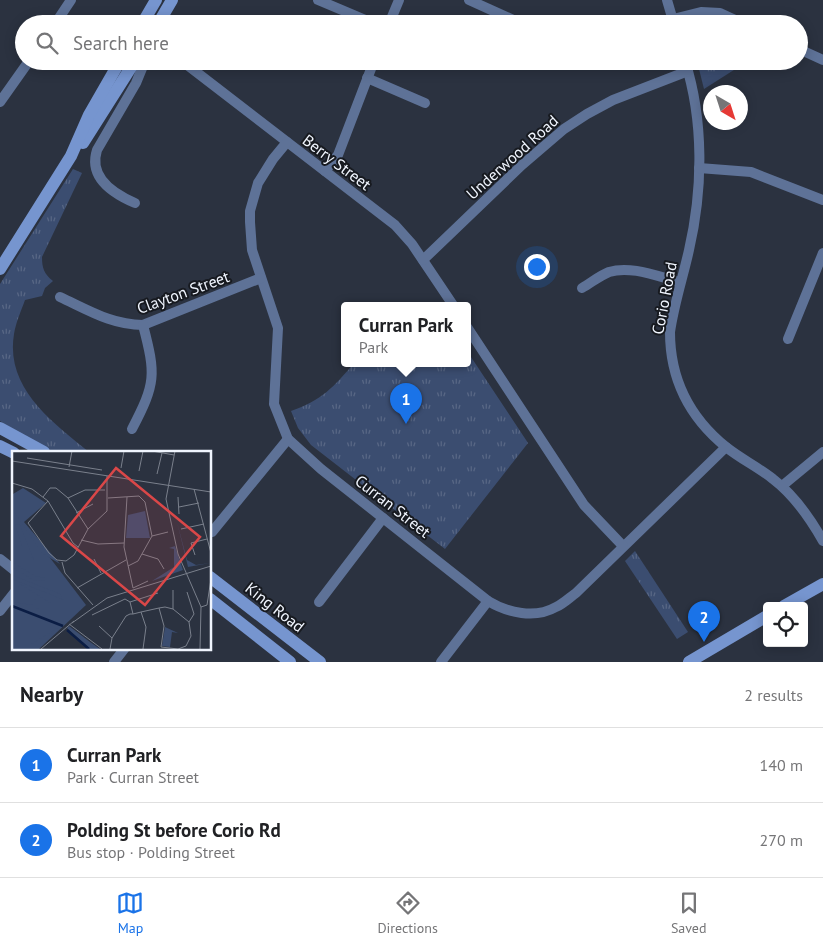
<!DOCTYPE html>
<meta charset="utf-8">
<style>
body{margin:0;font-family:"PT Sans",sans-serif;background:#f2f2f2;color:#202124}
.controls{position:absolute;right:15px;bottom:15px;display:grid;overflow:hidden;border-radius:5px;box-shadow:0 2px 12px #0003}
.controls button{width:45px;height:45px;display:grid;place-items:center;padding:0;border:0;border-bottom:1px solid #e0e0e0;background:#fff;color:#202124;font:25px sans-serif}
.compass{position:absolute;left:703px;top:85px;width:45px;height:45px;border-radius:50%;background:#fff;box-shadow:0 2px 12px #0003;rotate:141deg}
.you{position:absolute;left:536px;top:266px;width:18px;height:18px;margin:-12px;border:4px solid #fff;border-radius:50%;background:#1a73e8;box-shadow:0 0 0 8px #1a73e833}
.badge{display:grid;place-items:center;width:32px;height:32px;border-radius:50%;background:#1a73e8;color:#fff;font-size:16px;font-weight:700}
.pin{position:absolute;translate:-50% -41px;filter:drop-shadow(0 1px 2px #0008)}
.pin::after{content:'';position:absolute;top:26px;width:18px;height:15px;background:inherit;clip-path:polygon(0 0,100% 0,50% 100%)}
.popup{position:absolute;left:341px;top:302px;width:130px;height:65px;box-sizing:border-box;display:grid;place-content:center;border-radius:5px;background:#fff;filter:drop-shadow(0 1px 4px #0005);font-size:16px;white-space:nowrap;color:#757577}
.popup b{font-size:19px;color:#202124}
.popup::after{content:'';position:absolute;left:50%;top:100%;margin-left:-10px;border:10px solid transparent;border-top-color:#fff}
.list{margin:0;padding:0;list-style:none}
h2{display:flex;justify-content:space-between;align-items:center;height:65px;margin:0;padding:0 20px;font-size:21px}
h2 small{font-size:16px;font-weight:400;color:#757577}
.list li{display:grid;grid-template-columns:32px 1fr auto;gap:15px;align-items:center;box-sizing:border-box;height:75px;padding:0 20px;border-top:1px solid #e0e0e0}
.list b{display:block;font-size:19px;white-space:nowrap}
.list p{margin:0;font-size:16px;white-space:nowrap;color:#757577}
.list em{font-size:16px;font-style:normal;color:#757577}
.icon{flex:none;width:28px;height:28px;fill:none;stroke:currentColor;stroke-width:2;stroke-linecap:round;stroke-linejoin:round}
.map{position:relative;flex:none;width:823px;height:662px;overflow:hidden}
.search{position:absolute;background:#fff;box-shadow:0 2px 12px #0003;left:15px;right:15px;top:15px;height:55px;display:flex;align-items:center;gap:12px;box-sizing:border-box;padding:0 18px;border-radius:28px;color:#757577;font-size:19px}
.sheet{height:215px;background:#fff}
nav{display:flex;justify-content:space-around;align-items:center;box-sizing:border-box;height:70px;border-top:1px solid #e0e0e0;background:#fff;font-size:14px;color:#757577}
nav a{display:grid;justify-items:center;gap:2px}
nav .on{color:#1a73e8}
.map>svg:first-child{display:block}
</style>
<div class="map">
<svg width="823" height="662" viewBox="0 0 823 662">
<defs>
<pattern id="grass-tufts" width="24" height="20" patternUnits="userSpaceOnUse" patternTransform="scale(1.25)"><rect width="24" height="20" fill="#3b4d70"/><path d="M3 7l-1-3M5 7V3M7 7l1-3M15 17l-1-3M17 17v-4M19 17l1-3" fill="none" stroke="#586785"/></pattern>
</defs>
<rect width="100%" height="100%" fill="#2b3240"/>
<g fill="url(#grass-tufts)">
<polygon points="697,61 748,61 704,89"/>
<path d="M73,169L82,173L42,257C42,268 44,274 53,281L45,288L42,296L25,300C21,311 16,322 14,334C5,388 52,422 89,452H50L0,421V284Z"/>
<path d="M467,351L528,443L445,549L311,445L298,428L291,411C321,401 335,386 354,363H467Z"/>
<polygon points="635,551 688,632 677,639 625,561"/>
</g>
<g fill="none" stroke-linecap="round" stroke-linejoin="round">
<g stroke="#5e7297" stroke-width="10">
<polyline points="318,0 375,24"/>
<polyline points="469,0 520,23"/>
<polyline points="667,0 674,24"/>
<polyline points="673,19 701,12 720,13 744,24"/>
<polyline points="55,24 71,0"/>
<polyline points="389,24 399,0"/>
<polyline points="799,49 823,60"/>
<polyline points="182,61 395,225 412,244 453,305"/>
<path d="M685,61C704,121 703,189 689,250C683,277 674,304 670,332C670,379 689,417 726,447C741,459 758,467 773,479C794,495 810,518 823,541"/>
<polyline points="367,78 425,103"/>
<polyline points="0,102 29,61"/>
<path d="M287,142L273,159L258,183L250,211V222L252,250L278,328L274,404L288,439L321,469L488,601C508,613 535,619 556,607C563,604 569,598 576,593L726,447"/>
<polyline points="699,168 751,172 823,200"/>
<polyline points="325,171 338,155 374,61"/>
<path d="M135,203C114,194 88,178 97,150L136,83L145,61"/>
<polyline points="423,260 522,165 564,129 587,114 613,100 688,71"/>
<path d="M582,288C591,283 599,276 609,272C631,265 659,277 680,282"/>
<path d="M60,297C88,310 112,325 143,325L261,278"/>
<polyline points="467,327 584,505 623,546"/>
<polyline points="788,339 823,253"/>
<path d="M132,429C156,383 156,375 143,325"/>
<polyline points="782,486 823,452"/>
<polyline points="212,532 288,439"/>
<polyline points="0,559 14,570"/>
<polyline points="319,602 383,518"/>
<polyline points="0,611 14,593"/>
<polyline points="114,662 125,648"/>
<polyline points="441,662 488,601"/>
</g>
<g stroke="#7695cf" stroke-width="12">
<polyline points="142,24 156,0"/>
<polyline points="158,24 172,0"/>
<polyline points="83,143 135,61"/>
<polyline points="0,269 71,156 89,115 120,61"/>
<polyline points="0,428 44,452"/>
<polyline points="0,446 14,453"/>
<polyline points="210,577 320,662"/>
<polyline points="210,599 290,662"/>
<polyline points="784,606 823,584"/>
<polyline points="689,662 767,616"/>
</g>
</g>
<g text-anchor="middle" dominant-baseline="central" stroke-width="4" stroke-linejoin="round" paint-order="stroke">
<g font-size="16" fill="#f0f5fe" stroke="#171a20">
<text transform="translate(512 157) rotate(-42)">Underwood Road</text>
<text transform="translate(337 162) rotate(37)">Berry Street</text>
<text transform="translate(183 292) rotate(-20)">Clayton Street</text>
<text transform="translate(664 298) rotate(-79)">Corio Road</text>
<text transform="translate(393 506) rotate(38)">Curran Street</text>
<text transform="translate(275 607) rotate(38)">King Road</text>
</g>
</g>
<g transform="translate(12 451)">
<rect width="199" height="199" fill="#2b3240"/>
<path d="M0,57L74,154L27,198H0ZM133,60L138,87H114L116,64ZM165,71L175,109L184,114L198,112L176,116ZM163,95L171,119L140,130L162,116V98L157,97ZM57,175L78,191L88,198H78L55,177ZM153,176L166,182L160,181L158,196L150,195Z" fill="#3b4d70"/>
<path d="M11,37L34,52L12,71L48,113L30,102L0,58V40L1,43ZM3,73L8,74L22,109L10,95ZM0,111L23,125L33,127V130L21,129L0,116ZM0,124L48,143L52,149L0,128ZM8,133L40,153L53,165H48L6,137ZM0,151L21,154L30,161L26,163L0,155ZM37,170L47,176L18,194V176H23V182H26Z" fill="#3b4d70"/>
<path fill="none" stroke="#0b1d44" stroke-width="2.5" d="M0,155L51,175M55,179L77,198"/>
<path fill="none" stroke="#7a808c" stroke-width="1" d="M140,0L162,4M163,0L154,48L166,103L189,156L188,198M15,7L90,19M0,10L199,41M57,16L60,0M109,17L112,0M127,20L131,0M145,23L150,2M0,32L20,38L36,50L61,92L66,96M182,38L199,102M31,46L38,37H44L56,47L76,78M115,46L112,96L121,137L136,130M166,46L167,63M56,47L73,39H93M96,47L127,45L133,51L140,85L126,110L116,115M36,50L16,72L37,102L45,109L54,110L62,104L76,78L95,60V25M167,56L187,52M64,62L81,53M169,78L192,73M140,85L156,81M69,89L86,93L112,92M130,103L146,108L152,118M183,104L179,92L195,88M82,108L89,122M50,111L53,122L81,154M65,137L114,109M161,139V158M175,141L182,163L177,171M118,151L146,142M189,156L195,154L199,128M129,161L134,176L131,198M80,164L113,148L118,151L121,163M60,172L95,147L199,115M57,173L90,198M87,175L100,187M29,198L62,170M98,198L100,187L114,165L118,163H121L129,161L147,157L153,156L161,158L177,171L179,185L174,195L166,198L149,196L152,175L147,157"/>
<path fill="#da4748" fill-opacity="0.15" stroke="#da4748" stroke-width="2.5" d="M104,17L188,86L133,154L49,85Z"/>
<rect width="199" height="199" fill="none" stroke="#f0f5fe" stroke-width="2.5"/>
</g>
</svg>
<div class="controls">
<button><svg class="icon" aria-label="locate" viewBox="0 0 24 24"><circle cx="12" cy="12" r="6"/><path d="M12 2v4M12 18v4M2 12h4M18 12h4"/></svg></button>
</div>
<svg class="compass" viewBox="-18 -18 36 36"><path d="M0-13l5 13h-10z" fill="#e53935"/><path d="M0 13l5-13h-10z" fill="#757577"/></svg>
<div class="you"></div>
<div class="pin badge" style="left:406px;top:424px">1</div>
<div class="popup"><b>Curran Park</b>Park</div>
<div class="pin badge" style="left:704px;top:642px">2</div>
<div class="search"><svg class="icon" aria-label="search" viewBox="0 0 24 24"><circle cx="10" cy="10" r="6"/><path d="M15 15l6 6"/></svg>Search here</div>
</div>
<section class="sheet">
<h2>Nearby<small>2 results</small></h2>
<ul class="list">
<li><span class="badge">1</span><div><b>Curran Park</b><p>Park · Curran Street</p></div><em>140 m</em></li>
<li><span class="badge">2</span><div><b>Polding St before Corio Rd</b><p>Bus stop · Polding Street</p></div><em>270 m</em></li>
</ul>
</section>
<nav>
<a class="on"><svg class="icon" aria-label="map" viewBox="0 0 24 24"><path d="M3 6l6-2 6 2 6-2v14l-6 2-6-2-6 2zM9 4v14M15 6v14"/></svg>Map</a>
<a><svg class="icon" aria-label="directions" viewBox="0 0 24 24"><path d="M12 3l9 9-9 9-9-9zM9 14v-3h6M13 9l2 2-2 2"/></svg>Directions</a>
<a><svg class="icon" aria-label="saved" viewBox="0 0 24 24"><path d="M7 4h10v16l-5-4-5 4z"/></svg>Saved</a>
</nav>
